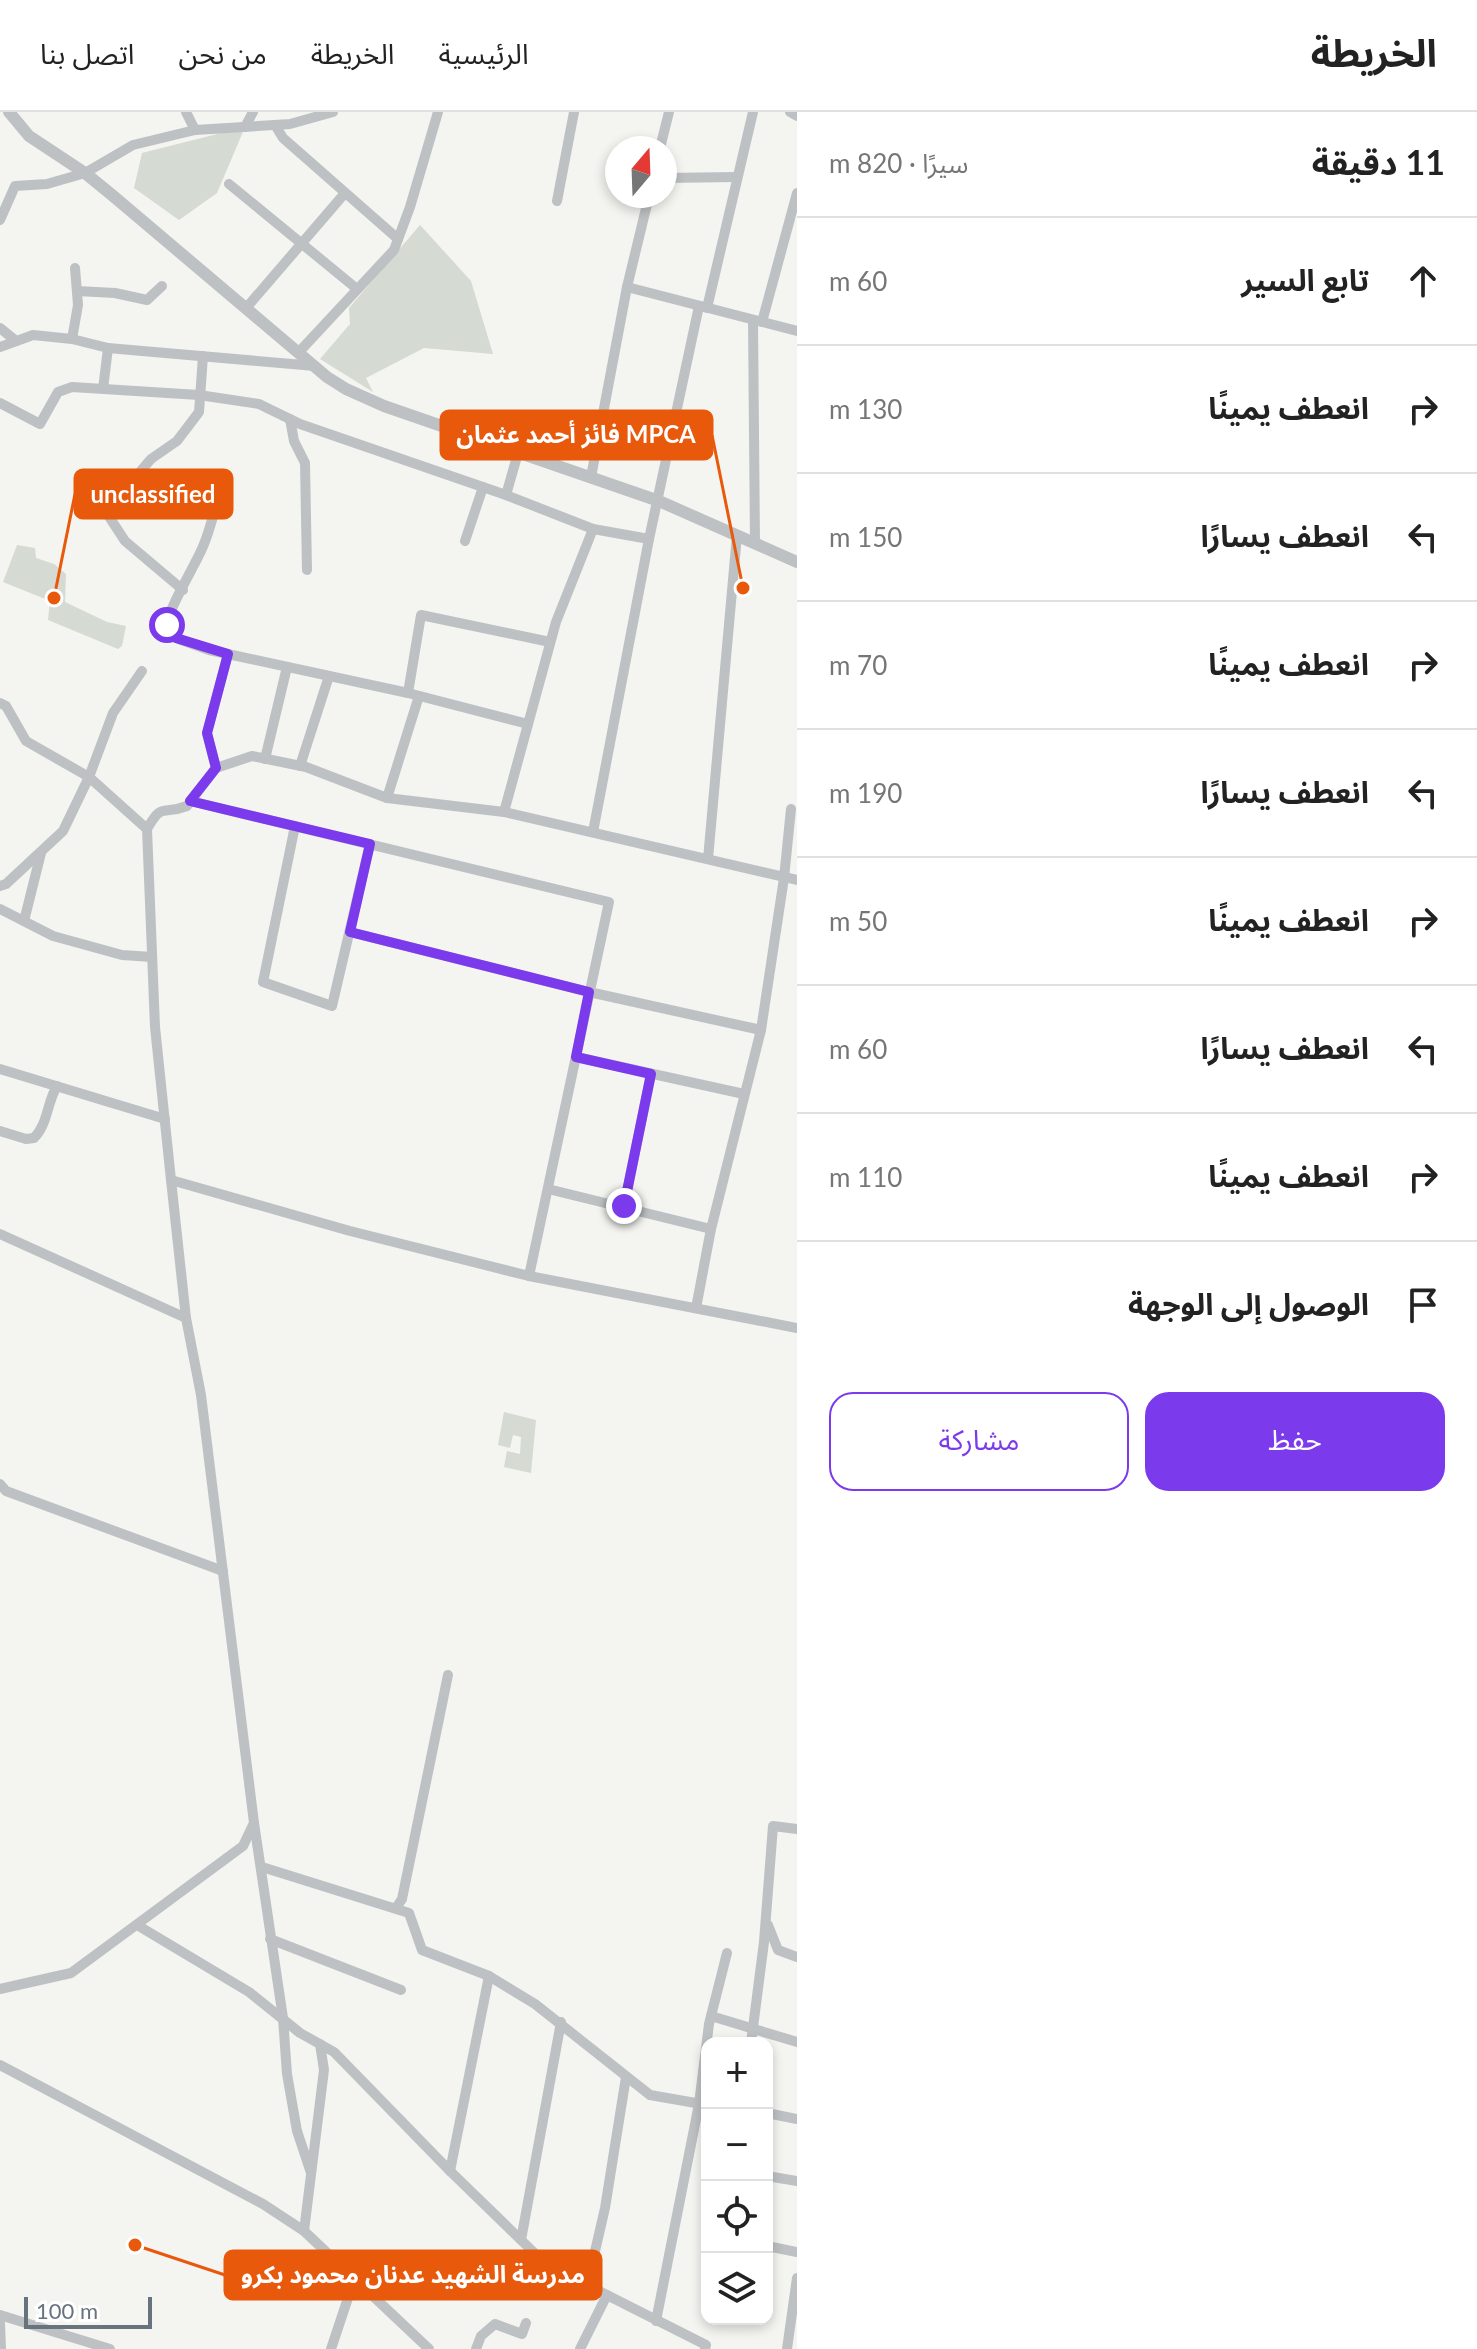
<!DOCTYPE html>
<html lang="ar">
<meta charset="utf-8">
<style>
body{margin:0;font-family:Lato,"Noto Sans Arabic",sans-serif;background:#f6f6f6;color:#222;direction:rtl}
.controls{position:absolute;right:24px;bottom:24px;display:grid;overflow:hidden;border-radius:16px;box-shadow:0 4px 12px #0003}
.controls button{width:72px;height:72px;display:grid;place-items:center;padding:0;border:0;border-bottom:2px solid #e0e0e0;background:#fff;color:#222;font:40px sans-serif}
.compass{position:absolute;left:605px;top:24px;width:72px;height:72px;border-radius:50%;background:#fff;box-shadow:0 4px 12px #0003;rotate:19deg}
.scale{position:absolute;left:24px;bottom:20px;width:128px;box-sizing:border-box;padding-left:8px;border:4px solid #67737d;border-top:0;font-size:22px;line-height:28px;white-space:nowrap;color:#67737d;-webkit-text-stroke:6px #fff;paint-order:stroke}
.stop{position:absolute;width:24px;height:24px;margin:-18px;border:6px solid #7c3aed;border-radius:50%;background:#fff}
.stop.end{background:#7c3aed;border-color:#fff;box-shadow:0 2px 8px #0008}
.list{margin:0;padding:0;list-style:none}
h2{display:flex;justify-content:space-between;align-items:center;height:104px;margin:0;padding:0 32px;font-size:34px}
h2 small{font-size:26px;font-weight:400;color:#767676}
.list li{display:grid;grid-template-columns:52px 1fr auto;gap:24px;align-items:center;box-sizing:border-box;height:128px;padding:0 32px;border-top:2px solid #e0e0e0}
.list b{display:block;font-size:30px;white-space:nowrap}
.list em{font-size:26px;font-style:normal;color:#767676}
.actions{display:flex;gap:16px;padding:24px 32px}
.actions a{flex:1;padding:18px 0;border:2px solid #7c3aed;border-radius:24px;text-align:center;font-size:28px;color:#7c3aed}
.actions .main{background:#7c3aed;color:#fff}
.icon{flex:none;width:44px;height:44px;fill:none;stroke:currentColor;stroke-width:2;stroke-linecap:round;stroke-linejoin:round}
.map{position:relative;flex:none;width:797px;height:2237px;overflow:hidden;direction:ltr}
header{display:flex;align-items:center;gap:48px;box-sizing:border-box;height:112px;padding:0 40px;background:#fff;border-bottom:2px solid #e0e0e0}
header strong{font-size:38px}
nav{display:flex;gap:44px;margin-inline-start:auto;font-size:28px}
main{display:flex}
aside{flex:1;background:#fff}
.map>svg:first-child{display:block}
</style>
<header>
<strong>الخريطة</strong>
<nav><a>الرئيسية</a><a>الخريطة</a><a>من نحن</a><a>اتصل بنا</a></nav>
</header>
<main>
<aside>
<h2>11 دقيقة<small>سيرًا · 820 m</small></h2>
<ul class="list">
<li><svg class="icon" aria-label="ahead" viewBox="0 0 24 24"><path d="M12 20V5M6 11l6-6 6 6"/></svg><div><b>تابع السير</b></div><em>60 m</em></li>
<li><svg class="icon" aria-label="right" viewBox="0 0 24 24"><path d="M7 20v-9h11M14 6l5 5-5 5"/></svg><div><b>انعطف يمينًا</b></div><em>130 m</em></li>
<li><svg class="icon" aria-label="left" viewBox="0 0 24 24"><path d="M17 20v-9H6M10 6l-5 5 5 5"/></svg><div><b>انعطف يسارًا</b></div><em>150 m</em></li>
<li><svg class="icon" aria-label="right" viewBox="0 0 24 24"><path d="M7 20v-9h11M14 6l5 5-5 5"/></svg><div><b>انعطف يمينًا</b></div><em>70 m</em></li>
<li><svg class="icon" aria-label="left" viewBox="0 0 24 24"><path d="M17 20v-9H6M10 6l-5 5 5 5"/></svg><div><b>انعطف يسارًا</b></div><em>190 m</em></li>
<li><svg class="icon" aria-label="right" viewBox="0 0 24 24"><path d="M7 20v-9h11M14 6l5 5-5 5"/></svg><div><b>انعطف يمينًا</b></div><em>50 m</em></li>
<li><svg class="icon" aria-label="left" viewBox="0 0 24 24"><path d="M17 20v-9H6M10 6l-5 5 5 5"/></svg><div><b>انعطف يسارًا</b></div><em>60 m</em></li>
<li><svg class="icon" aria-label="right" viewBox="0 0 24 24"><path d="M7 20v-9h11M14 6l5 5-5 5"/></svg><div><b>انعطف يمينًا</b></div><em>110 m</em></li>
<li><svg class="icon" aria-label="arrive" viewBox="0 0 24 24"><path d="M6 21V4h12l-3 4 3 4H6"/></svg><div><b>الوصول إلى الوجهة</b></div></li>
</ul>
<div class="actions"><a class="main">حفظ</a><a>مشاركة</a></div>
</aside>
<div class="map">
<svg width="797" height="2237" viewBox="0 0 797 2237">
<rect width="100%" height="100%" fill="#f4f4f0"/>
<g fill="#d5dad2">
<polygon points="245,15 217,81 179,108 134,76 142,41"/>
<polygon points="420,113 471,169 493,242 424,236 366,266 373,280 320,247 350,212 349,196"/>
<polygon points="17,433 35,436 36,446 54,452 66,462 65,490 107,510 126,514 122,534 118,537 48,508 50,489 3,470"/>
<polygon points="504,1300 536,1308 531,1361 504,1355 507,1339 520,1342 521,1325 513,1323 510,1336 498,1333"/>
</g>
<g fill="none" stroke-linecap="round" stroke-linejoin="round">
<g stroke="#bec1c3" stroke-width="10">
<polyline points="186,0 195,18"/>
<polyline points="790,0 797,4"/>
<polyline points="275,13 283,26 398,127"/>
<polyline points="245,15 253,0"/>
<polyline points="660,36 669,0"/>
<polyline points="665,66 736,65"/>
<polyline points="229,72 357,177"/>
<polyline points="557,89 574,0"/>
<polyline points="0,108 15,74 47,72 85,61 133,33 195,18 290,12 333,0"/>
<polyline points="627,175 797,219"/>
<polyline points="77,179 115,181 147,188 162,174"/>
<polyline points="247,195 345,81"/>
<polyline points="707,196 753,0"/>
<polyline points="753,208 755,432"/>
<polyline points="762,210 797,81"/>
<polyline points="0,216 16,229"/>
<polyline points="72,227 78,193 75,156"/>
<polyline points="0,235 33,223 72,227 108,236 315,254"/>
<polyline points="299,240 394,138 410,95 438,0"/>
<polyline points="103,277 108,236"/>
<polyline points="0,291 40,312 58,280 72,275 199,283 259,292 300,312 506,383 593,417 649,427"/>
<polyline points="290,307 294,329 305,351 307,458"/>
<polyline points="591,365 627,175 649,84"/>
<polyline points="506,383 518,341"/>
<path d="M216,395C212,407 209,420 204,432C197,451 167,498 167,513L176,526L209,538L408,581L528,612"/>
<polyline points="465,429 483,375"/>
<polyline points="183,478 125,429 106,400 151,347 177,329 199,300 203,244"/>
<polyline points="408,581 421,503 550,530"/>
<polyline points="0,591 6,594 26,629 89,665 147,717 155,915 171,1068 186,1206 201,1283 254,1711 243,1734 71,1861 0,1877"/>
<polyline points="265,647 287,555"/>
<polyline points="300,654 329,564"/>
<polyline points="216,656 207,621 228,542"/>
<polyline points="387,686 419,584"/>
<polyline points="190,689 609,790 529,1164"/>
<polyline points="504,700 556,510 593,417"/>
<polyline points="295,714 263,870 332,894 370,732"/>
<path d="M147,717C163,689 161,704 187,694L216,656L252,644L306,655L387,686L504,700L797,768"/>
<polyline points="593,720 649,427 699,194"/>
<polyline points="708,747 737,423"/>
<polyline points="0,774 6,772 63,719 89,665 113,601 142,559"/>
<polyline points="0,797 53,824 122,843 152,845"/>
<polyline points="24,809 41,741"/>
<polyline points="350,820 589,880 761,918"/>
<polyline points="576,945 744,982"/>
<polyline points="0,957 165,1007"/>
<path d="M0,1019L26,1027L34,1026C48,1012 47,990 57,974"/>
<polyline points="171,1068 350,1119 529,1164 797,1216"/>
<polyline points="548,1077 711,1117"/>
<polyline points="624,1094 651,962"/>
<polyline points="0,1122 186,1206"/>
<polyline points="696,1196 711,1117 761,918 784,766 791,697"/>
<polyline points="0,1372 6,1379 223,1459"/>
<polyline points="254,1711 283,1906 287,1962 297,2019 311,2061"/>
<polyline points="262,1755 409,1801 422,1838 489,1864 535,1892 650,1983 707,1993"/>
<polyline points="396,1796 402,1787 448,1563"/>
<polyline points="137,1813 249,1880 300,1921 334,1940 450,2059 557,2163 595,2177 706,2233 705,2237"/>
<polyline points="768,1813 778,1838 797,1845"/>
<polyline points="270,1827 401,1878"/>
<polyline points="711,1904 797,1930"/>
<polyline points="751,1931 764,1830 773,1714 797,1717"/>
<polyline points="0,1953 263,2092 304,2119 429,2237"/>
<polyline points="767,2001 797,2007"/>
<polyline points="450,2059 489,1864"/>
<polyline points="767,2064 797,2069"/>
<polyline points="304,2119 324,1958 320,1932"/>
<polyline points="521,2128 561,1910"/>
<polyline points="767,2134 797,2140"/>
<polyline points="587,2174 605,2096 626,1965"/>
<polyline points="0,2203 110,2237"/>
<polyline points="656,2209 699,1992 709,1912 727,1841"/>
<polyline points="0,2211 1,2237"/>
<polyline points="331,2237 355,2165"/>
<polyline points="476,2237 481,2224 495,2212 522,2222 526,2211"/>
<polyline points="580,2237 607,2183"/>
<polyline points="787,2237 797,2166"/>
</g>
<polyline stroke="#bec1c3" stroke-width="12" points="9,0 29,24 85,61 112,83 327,265 346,277 384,294 659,389 797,450"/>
</g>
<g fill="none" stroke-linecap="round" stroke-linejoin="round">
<polyline stroke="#7c3aed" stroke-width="10" points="167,513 176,526 228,542 207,621 216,656 190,689 370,732 350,820 589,880 576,945 651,962 624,1094"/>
</g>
<path fill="none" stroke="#e8590c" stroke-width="3" d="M743 476L712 323M54 486L75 382M135 2133L225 2163"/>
<g fill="#e8590c" stroke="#fff" stroke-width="3">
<circle cx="743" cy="476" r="8"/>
<circle cx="54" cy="486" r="8"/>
<circle cx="135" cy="2133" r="8"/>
</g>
<g fill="#e8590c" stroke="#e8590c" stroke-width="3">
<rect x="441" y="299" width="271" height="48" rx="8"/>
<rect x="75" y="358" width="157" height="48" rx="8"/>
<rect x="225" y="2139" width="376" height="48" rx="8"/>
</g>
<g font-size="24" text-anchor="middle" font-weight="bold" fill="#fff">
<text x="576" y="331">فائز أحمد عثمان MPCA</text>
<text x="153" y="391">unclassified</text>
<text x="413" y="2171">مدرسة الشهيد عدنان محمود بكرو</text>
</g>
</svg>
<div class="controls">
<button>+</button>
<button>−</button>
<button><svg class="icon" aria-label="locate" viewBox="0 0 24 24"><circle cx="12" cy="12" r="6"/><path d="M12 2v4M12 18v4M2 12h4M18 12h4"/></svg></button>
<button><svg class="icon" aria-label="layers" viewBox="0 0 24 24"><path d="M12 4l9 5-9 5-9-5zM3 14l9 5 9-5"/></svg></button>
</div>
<svg class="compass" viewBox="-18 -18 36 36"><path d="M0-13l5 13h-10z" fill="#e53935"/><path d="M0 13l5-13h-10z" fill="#767676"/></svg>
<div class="scale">100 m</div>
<div class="stop" style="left:167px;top:513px"></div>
<div class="stop end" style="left:624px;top:1094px"></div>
</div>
</main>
